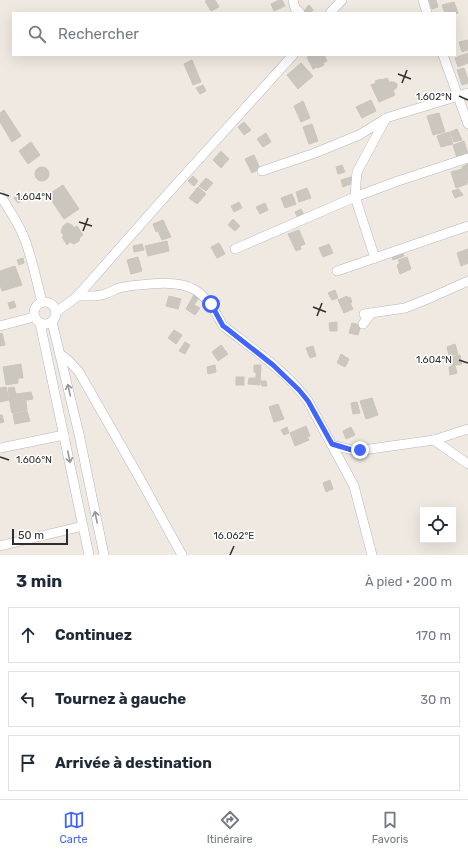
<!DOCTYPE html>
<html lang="fr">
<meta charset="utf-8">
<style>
body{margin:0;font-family:Rubik,sans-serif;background:#f6f6f7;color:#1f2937}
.controls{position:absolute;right:12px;bottom:12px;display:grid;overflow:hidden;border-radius:0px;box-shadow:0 4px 16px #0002}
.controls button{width:36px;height:36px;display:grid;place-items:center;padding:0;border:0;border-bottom:1px solid #e0e1e3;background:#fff;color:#1f2937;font:20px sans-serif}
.scale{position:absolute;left:12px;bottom:10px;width:56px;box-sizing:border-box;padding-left:4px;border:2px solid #2e2e2e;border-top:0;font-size:11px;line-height:14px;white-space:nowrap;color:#2e2e2e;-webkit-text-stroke:3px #fff;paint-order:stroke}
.stop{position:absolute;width:12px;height:12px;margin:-9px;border:3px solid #4264fb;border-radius:50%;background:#fff}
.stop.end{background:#4264fb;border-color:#fff;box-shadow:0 1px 4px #0008}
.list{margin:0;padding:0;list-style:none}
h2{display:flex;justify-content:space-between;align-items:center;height:52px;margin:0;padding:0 16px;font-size:17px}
h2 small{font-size:13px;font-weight:400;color:#747a83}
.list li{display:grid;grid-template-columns:26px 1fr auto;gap:12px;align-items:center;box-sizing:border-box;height:56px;margin:0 8px 8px;padding:0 8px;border:1px solid #e0e1e3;border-radius:0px}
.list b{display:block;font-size:15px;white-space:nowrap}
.list em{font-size:13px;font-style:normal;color:#747a83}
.icon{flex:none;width:22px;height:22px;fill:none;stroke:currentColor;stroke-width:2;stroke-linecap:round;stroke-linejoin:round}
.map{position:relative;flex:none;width:468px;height:555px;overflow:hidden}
.search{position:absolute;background:#fff;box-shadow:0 4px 16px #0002;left:12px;right:12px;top:12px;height:44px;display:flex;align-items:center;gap:10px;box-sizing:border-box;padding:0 14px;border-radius:0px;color:#747a83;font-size:15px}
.sheet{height:244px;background:#fff}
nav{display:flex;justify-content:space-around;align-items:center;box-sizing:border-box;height:56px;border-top:1px solid #e0e1e3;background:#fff;font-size:11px;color:#747a83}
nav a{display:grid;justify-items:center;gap:2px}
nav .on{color:#4264fb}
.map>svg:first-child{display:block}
</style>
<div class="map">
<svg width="468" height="555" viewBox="0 0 468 555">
<rect width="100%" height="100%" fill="#efe9e1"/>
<g fill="#cbc7bf" stroke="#cbc5ba">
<polygon points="208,0 215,0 219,7 211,11 205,1"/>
<polygon points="279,0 282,0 285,6 274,11 271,4"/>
<polygon points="429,0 436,0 438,7 432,9"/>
<polygon points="454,2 458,13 455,14 455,13 445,13 442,5"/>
<polygon points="309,5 313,10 310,13 306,13 304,11"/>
<polygon points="468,40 468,50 462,52 459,42"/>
<polygon points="468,53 468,63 458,67 455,58"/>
<polygon points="312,55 324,55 327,61 323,63 324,65 318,68 317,67 313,69 307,57"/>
<polygon points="192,60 201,82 193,85 184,64"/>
<polygon points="301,63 313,76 298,89 287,75"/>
<polygon points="464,68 468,80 468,83 462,85 457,70"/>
<polygon points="387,78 389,82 394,82 397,84 397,87 393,91 395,95 379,102 371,85 376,83 375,81 381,79 382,80"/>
<polygon points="203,85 206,91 200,94 196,88"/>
<polygon points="371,100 376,111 362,118 356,107"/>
<polygon points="303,101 310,118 301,122 294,106"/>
<polygon points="4,110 21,136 12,142 0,122 0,113"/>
<polygon points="439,113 445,132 433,135 427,116"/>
<polygon points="244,122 251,130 244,135 238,127"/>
<polygon points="312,124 318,141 309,144 303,127"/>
<polygon points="457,129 462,140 454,142 450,132"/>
<polygon points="449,132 453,144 441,147 437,136"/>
<polygon points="266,133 271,142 263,147 257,139"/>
<polygon points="464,141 468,154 457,158 453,145"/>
<polygon points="31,142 40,155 28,164 19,151"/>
<polygon points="221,151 229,159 221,168 213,160"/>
<polygon points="254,155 260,169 252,173 245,159"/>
<polygon points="468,164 468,183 462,167"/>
<polygon points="342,165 345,172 338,174 336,167"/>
<circle cx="42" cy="174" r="7"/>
<polygon points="462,169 467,184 456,188 451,172"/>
<polygon points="193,176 198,181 194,186 188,181"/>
<polygon points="351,177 353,183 343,187 341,180"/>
<polygon points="206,178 213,183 206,191 199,186"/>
<polygon points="63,185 79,209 64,219 48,195"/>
<polygon points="198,187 206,194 197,204 189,198"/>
<polygon points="307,188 311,198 299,202 296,192"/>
<polygon points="459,189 460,192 461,192 463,195 455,198 452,191"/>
<polygon points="20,194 24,200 18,203 14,198"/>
<polygon points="292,194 296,204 285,208 281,198"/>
<polygon points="239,202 242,208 234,212 231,206"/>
<polygon points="265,203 268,210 260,214 256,207"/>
<polygon points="301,209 304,215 298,218 295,212"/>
<polygon points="233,219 240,226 235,231 228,225"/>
<polygon points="163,220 171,237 162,240 158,231 156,232 153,224"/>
<polygon points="67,223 72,225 74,228 77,226 83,235 80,237 79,241 74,244 70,242 67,245 62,237 64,236 61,232 63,226"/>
<polygon points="299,230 305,244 300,246 301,249 296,251 288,234"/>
<polygon points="167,241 169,251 148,256 145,246"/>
<polygon points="219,243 225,254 217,258 211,247"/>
<polygon points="142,244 144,250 134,252 133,246"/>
<polygon points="329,244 333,253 323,257 319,248"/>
<polygon points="468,249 468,263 461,266 457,253"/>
<polygon points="402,250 404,256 393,260 391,254"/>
<polygon points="138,257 142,271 131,274 127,260"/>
<polygon points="407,257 411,269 400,274 397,265 400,263 398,260"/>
<polygon points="23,258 24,263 19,265 17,260"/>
<polygon points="15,266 22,285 2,291 0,285 0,271"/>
<polygon points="335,290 338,298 332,300 328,293"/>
<polygon points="195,293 200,296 194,305 200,308 195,315 186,309"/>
<polygon points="169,296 181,299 178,309 166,306"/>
<polygon points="347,296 348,298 350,297 352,302 350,303 353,309 344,313 338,300"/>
<polygon points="14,301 16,307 10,309 8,303"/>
<polygon points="337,322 337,331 330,331 329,323"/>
<polygon points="352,323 361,325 358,335 349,333"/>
<polygon points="174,330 182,335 176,344 168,338"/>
<polygon points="2,333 5,345 0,346 0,334"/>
<polygon points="185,342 190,345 185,354 179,351"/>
<polygon points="455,344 458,354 449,356 447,347"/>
<polygon points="221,345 228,354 218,361 212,352"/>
<polygon points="313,346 316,356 310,358 306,348"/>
<polygon points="341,354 349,359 345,367 337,363"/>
<polygon points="460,355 462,364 452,366 450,357"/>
<polygon points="21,364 23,378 18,378 18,383 6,385 3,367"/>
<polygon points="215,365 216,372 208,374 207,367"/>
<polygon points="254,365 261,365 260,385 248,384 249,378 256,378 256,372 254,372"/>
<polygon points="455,366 457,373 450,375 449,367"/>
<rect x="236" y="377" width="8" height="8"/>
<polygon points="261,381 266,381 267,386 262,386"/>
<polygon points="6,387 9,400 0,402 0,388"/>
<polygon points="14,387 16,394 31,392 33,399 10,403 8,388"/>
<polygon points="372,398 378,415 366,419 360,401"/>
<polygon points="26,401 27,410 12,413 10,404"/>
<polygon points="357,402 360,413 353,414 351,403"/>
<polygon points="278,404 284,419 274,422 269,407"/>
<polygon points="27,411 30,421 15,424 13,414"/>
<polygon points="0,415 2,415 4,422 0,423"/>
<polygon points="306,426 310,436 307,437 309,440 295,446 290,433"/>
<polygon points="287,427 289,433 284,435 281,430"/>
<polygon points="351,427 355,435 346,439 343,431"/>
<polygon points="330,480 333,489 326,492 323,483"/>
</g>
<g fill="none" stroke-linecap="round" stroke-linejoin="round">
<defs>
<g id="minor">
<polyline points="293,0 295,8 300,13"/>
<polyline points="423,0 427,13"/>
<polyline points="330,13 342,0"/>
<polyline points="443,55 468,124"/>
<polyline points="262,171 315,153 359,135 385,119"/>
<path d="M0,195C8,208 17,221 23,235C32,256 36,280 42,302"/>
<polyline points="235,249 355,197 398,181 468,158"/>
<polyline points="375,258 355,197 356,183 357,172 386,118 468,93"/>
<polyline points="337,271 468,226"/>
<path d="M77,296C86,296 97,297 105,294C110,293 114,289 119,288C129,285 140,285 150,284C191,280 205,290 223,326L226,328C254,350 287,372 308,401L354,486L372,555"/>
<circle cx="45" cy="313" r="11"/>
<polyline points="56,312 74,299 81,292 163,199 293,55"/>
<polyline points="364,314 405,308 430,298 468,281"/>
<polyline points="52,322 79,434 104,555"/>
<polyline points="40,323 89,555"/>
<polyline points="363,324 371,313"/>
<polyline points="0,326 34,317"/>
<polyline points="60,354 68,360 79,372 139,477 182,555"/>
<polyline points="434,440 468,464"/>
<polyline points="332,445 356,451 434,440 468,429"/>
<polyline points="0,448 64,435"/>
<polyline points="0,546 83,526"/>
</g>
</defs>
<use href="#minor" stroke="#b4b7c1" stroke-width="10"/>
<use href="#minor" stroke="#fff" stroke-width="9"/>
</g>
<defs><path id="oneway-shaft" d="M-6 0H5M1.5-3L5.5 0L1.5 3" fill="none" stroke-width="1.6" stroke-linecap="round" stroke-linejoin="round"/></defs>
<g stroke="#969696">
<use href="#oneway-shaft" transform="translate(69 390) rotate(-103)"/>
<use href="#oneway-shaft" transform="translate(69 457) rotate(78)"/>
<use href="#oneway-shaft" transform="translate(96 517) rotate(-101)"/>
</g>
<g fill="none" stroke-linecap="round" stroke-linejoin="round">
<polyline stroke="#4264fb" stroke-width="5" points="211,304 223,326 226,328 273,365 299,390 308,401 332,444 352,450 360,450"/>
</g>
<path fill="none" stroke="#2e2e2e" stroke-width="1.5" d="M398,74L411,79M402,83L407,70M459,96L468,100M0,193L9,196M79,222L92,226M83,231L88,218M313,307L326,312M317,316L322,303M459,360L468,363M0,457L9,460M230,555L234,546"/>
<g font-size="10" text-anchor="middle" fill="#2e2e2e" stroke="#fff" stroke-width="3" stroke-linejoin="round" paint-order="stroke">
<text x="434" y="100">1.602°N</text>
<text x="34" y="200">1.604°N</text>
<text x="434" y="363">1.604°N</text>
<text x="34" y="463">1.606°N</text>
<text x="234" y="539">16.062°E</text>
</g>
</svg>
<div class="controls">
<button><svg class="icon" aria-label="locate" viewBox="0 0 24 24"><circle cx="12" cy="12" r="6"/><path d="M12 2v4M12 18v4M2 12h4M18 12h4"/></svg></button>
</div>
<div class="scale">50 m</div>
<div class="stop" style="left:211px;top:304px"></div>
<div class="stop end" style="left:360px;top:450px"></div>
<div class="search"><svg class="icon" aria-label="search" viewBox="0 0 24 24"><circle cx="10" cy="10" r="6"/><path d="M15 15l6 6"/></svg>Rechercher</div>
</div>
<section class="sheet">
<h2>3 min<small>À pied · 200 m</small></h2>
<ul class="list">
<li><svg class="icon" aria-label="ahead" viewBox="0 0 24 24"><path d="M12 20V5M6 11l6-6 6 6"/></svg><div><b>Continuez</b></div><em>170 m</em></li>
<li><svg class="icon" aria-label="left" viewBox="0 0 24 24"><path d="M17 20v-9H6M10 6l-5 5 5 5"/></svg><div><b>Tournez à gauche</b></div><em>30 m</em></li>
<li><svg class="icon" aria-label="arrive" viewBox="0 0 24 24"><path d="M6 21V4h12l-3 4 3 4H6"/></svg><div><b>Arrivée à destination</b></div></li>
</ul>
</section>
<nav>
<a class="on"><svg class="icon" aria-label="map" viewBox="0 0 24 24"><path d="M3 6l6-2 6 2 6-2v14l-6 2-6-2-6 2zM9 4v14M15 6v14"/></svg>Carte</a>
<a><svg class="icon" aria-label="directions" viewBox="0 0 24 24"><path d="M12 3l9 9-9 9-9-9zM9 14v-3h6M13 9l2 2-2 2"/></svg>Itinéraire</a>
<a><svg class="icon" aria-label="saved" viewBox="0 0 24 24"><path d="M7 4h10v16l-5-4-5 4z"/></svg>Favoris</a>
</nav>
